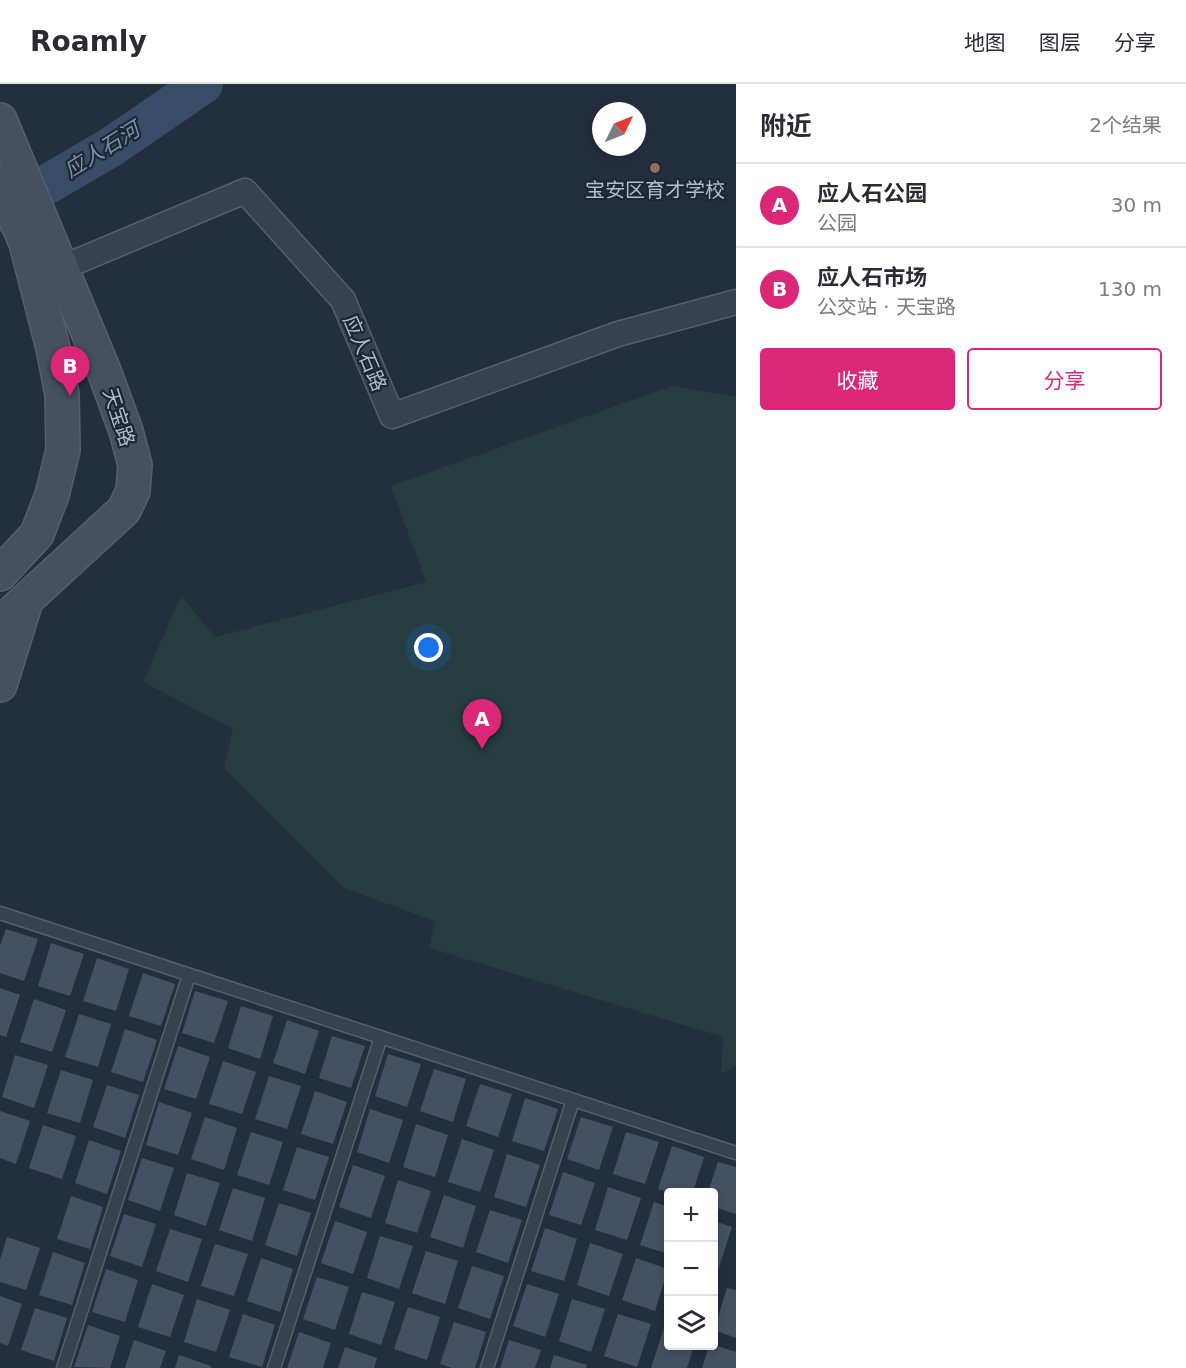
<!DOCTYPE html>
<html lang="zh">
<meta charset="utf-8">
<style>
body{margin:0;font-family:"DejaVu Sans","Noto Sans SC",sans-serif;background:#f2f2f3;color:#2b2b33}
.controls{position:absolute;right:18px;bottom:18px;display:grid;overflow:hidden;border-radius:6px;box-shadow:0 3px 9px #0003}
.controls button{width:54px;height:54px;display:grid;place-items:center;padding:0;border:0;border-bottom:2px solid #e1e1e2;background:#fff;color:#2b2b33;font:30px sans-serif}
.compass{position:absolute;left:592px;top:18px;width:54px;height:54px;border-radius:50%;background:#fff;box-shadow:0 3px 9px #0003;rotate:47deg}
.you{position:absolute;left:429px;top:564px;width:21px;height:21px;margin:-15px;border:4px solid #fff;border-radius:50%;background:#1a73e8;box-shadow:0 0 0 9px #1a73e833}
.badge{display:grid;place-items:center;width:39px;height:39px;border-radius:50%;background:#db2777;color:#fff;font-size:20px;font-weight:700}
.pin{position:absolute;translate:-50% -50px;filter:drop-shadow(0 2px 3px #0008)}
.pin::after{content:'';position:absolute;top:32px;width:21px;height:18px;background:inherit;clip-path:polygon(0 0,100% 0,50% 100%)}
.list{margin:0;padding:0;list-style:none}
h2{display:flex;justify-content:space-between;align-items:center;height:78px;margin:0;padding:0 24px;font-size:26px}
h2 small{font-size:20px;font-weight:400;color:#7c7c81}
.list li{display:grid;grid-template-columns:39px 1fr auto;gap:18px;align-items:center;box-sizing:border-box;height:84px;padding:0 24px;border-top:2px solid #e1e1e2}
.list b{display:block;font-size:22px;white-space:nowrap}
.list p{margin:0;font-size:20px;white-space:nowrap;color:#7c7c81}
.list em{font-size:20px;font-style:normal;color:#7c7c81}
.actions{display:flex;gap:12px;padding:18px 24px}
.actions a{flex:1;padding:14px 0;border:2px solid #db2777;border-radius:6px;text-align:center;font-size:21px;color:#db2777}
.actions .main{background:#db2777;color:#fff}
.icon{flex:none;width:33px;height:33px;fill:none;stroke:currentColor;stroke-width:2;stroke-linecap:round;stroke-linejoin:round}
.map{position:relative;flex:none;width:736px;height:1284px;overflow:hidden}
header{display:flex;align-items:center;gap:36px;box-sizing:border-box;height:84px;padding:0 30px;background:#fff;border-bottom:2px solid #e1e1e2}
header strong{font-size:28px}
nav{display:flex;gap:33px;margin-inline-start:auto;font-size:21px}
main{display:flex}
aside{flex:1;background:#fff}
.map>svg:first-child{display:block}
</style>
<header>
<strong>Roamly</strong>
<nav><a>地图</a><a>图层</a><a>分享</a></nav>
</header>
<main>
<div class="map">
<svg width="736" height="1284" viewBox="0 0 736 1284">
<rect width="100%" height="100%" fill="#242f3e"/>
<polygon fill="#263c3f" points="672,302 736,313 736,983 721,989 723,953 429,864 435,837 344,804 224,684 233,645 143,598 181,512 215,553 426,498 391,402"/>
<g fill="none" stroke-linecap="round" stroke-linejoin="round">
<polyline stroke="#394c67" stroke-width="40" points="0,128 111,63 203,0"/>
</g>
<g fill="#455162">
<polygon points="6,845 38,855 24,897 0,889 0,862"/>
<polygon points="51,859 84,870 70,912 38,902"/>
<polygon points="97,874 129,885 116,927 83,917"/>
<polygon points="143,889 175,900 161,942 129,932"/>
<polygon points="0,904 20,911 6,953 0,951"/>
<polygon points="195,907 228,917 214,959 182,949"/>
<polygon points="34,915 66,926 52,968 20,958"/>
<polygon points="241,922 273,932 260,975 228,964"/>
<polygon points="79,930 111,940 98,983 65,973"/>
<polygon points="287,936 319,947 305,990 273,979"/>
<polygon points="125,945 157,956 143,998 111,988"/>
<polygon points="332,952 365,962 351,1004 319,994"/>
<polygon points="178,962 210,973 196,1015 164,1005"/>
<polygon points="388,970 421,980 407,1023 375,1012"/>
<polygon points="15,971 48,981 34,1024 2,1013"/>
<polygon points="223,977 256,988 242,1030 209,1020"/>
<polygon points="434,985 466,995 453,1038 420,1027"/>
<polygon points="61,986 93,996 80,1039 47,1029"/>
<polygon points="269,992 301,1002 287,1045 255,1035"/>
<polygon points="480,1000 512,1010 498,1053 466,1042"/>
<polygon points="107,1001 139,1011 125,1054 93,1043"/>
<polygon points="315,1007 347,1018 333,1060 301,1050"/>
<polygon points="525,1014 558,1025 544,1067 512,1057"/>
<polygon points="159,1018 192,1029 178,1071 146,1061"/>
<polygon points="370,1025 403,1036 389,1079 357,1068"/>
<polygon points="0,1027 30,1037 16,1080 0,1074"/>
<polygon points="205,1033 237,1044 224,1086 191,1075"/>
<polygon points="581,1033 613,1043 599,1086 567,1075"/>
<polygon points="416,1040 448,1051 435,1093 403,1083"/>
<polygon points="43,1041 76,1052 62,1095 29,1084"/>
<polygon points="251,1048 283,1058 269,1101 237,1091"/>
<polygon points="626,1048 659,1058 645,1100 613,1090"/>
<polygon points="462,1055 494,1066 480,1108 448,1098"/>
<polygon points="89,1056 121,1067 107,1110 75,1099"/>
<polygon points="672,1062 704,1073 693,1108 669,1108 658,1105"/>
<polygon points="297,1063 329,1073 315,1116 283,1106"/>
<polygon points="507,1070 540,1081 526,1123 494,1113"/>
<polygon points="142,1074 174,1084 160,1127 128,1116"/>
<polygon points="718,1078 736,1083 736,1130 714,1123 714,1108 708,1108"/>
<polygon points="353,1081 385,1092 371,1134 339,1123"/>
<polygon points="563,1088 595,1099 581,1141 549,1131"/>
<polygon points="187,1089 220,1099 206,1142 174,1131"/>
<polygon points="398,1096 431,1107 417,1149 385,1139"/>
<polygon points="608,1103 641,1114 627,1156 595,1146"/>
<polygon points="233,1104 265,1114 252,1157 219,1146"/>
<polygon points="444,1111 476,1122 463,1164 430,1153"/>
<polygon points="71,1112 103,1123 90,1165 57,1155"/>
<polygon points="654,1118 668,1123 668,1170 640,1161"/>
<polygon points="279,1119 311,1129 297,1172 265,1161"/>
<polygon points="490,1126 522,1136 508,1179 476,1168"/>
<polygon points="124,1130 156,1140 142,1183 110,1172"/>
<polygon points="335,1137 367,1148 353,1190 321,1179"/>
<polygon points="714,1137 732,1143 718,1186 714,1185"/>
<polygon points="545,1144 577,1155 564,1197 531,1187"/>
<polygon points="170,1145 202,1155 188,1198 156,1187"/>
<polygon points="380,1152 413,1162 399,1205 367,1194"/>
<polygon points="7,1153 40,1164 26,1206 0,1198 0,1176"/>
<polygon points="590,1159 623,1170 609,1212 577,1201"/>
<polygon points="215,1160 248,1170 234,1212 201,1202"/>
<polygon points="426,1167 458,1177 445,1220 412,1209"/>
<polygon points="53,1168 85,1179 72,1221 39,1211"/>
<polygon points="261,1174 293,1185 280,1228 247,1217"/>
<polygon points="636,1174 668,1185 655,1227 622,1216"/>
<polygon points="472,1182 504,1192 490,1235 458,1224"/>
<polygon points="106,1185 138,1196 125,1238 92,1228"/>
<polygon points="317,1193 349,1203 335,1246 303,1235"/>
<polygon points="152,1200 184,1211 170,1253 138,1243"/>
<polygon points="527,1200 559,1210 545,1253 513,1242"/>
<polygon points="727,1204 736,1206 736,1254 714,1246"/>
<polygon points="362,1208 395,1218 381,1261 349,1250"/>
<polygon points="0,1212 22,1220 8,1262 0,1259"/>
<polygon points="197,1215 230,1226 216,1268 184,1258"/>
<polygon points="572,1215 605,1225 591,1268 559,1257"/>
<polygon points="408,1223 440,1233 427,1276 394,1265"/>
<polygon points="35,1224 67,1234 54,1277 21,1266"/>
<polygon points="243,1230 275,1241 262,1283 229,1273"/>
<polygon points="618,1230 651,1240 637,1283 604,1272"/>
<polygon points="454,1238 486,1248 475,1284 452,1284 440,1280"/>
<polygon points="88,1241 120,1252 110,1284 74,1283"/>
<polygon points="664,1244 668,1246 668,1262 694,1262 687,1284 651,1284"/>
<polygon points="299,1248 331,1259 323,1284 287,1284"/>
<polygon points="134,1256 166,1267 160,1284 125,1284"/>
<polygon points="509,1256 541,1266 535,1284 500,1284"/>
<polygon points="714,1261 736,1268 736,1284 702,1284 709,1262"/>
<polygon points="345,1263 377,1274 374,1284 338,1284"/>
<polygon points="179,1271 211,1282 211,1284 175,1284"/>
<polygon points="554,1271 587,1281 586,1284 550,1284"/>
</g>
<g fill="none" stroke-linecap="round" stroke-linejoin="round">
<defs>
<g id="lane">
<polyline points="0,829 736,1069"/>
<polyline points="63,1284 189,891"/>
<polyline points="274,1284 381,953"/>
<polyline points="487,1284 573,1016"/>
</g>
<polyline id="street" points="47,190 245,107 343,216 392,332 618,250 736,218"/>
<g id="secondary">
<polyline points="0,36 104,287 126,347 135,381 133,407 124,426 0,540"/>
<polyline points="0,99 26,159 53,264 62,310 63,366 52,411 37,450 0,490"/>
<polyline points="0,601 26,517"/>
</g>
</defs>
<use href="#lane" stroke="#565f6c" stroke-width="15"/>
<use href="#street" stroke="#565f6c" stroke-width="27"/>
<use href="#secondary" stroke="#565f6c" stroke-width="36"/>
<use href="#lane" stroke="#38414e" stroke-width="12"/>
<use href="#street" stroke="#38414e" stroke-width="24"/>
<use href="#secondary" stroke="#465061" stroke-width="33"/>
</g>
<circle fill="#8d6e63" stroke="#1d2633" stroke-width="2" cx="655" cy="84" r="6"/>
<g text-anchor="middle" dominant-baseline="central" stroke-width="4.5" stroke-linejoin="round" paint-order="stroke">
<g font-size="20" fill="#b4bcc9" stroke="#1d2633">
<text x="655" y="106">宝安区育才学校</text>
</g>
<g font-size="20" fill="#b4bcc9" stroke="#1d2633">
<text transform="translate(365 269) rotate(67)">应人石路</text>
<text transform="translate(119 333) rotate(72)">天宝路</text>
</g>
<g font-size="21" font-style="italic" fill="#7c92b1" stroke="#1d2633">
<text transform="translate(102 66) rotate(-32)">应人石河</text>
</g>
</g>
</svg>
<div class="controls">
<button>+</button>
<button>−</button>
<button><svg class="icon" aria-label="layers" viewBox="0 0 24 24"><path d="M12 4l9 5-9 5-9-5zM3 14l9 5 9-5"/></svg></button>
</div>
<svg class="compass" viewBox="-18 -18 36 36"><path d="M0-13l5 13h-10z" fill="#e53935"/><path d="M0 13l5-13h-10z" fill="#7c7c81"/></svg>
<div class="you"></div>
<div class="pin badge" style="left:482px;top:665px">A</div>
<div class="pin badge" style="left:70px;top:312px">B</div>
</div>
<aside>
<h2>附近<small>2个结果</small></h2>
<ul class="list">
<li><span class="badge">A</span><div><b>应人石公园</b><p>公园</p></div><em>30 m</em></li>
<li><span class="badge">B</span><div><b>应人石市场</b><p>公交站 · 天宝路</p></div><em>130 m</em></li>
</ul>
<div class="actions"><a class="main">收藏</a><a>分享</a></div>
</aside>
</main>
